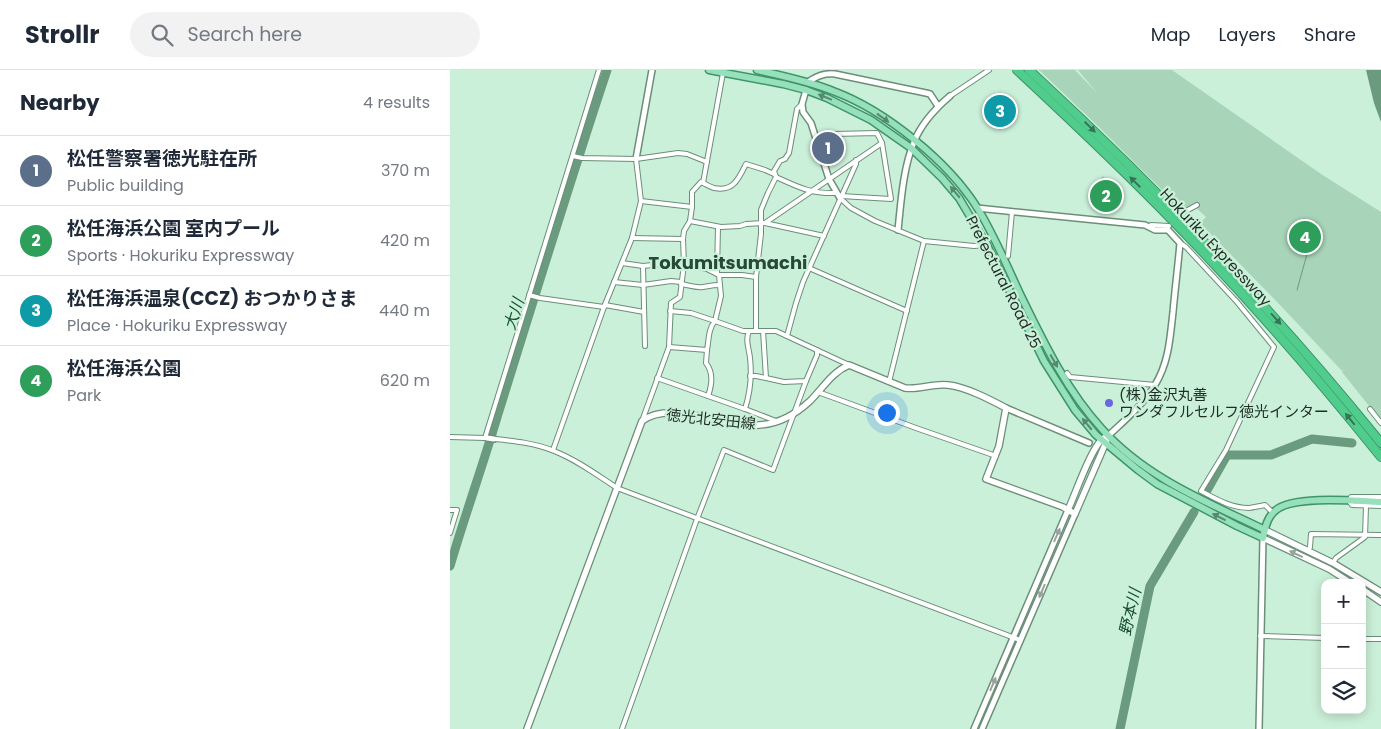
<!DOCTYPE html>
<meta charset="utf-8">
<style>
body{margin:0;font-family:Poppins,"Noto Sans JP",sans-serif;background:#f2f2f3;color:#1f2937}
.controls{position:absolute;right:15px;bottom:15px;display:grid;overflow:hidden;border-radius:10px;box-shadow:0 2px 12px #0003}
.controls button{width:45px;height:45px;display:grid;place-items:center;padding:0;border:0;border-bottom:1px solid #e0e1e3;background:#fff;color:#1f2937;font:25px sans-serif}
.you{position:absolute;left:436px;top:342px;width:18px;height:18px;margin:-12px;border:4px solid #fff;border-radius:50%;background:#1a73e8;box-shadow:0 0 0 8px #1a73e833}
.badge{display:grid;place-items:center;width:32px;height:32px;border-radius:50%;background:#ea580c;color:#fff;font-size:16px;font-weight:700}
.pin{position:absolute;translate:-50% -50%;border:2px solid #fff;box-shadow:0 1px 5px #0006}
.list{margin:0;padding:0;list-style:none}
h2{display:flex;justify-content:space-between;align-items:center;height:65px;margin:0;padding:0 20px;font-size:21px}
h2 small{font-size:16px;font-weight:400;color:#747a83}
.list li{display:grid;grid-template-columns:32px 1fr auto;gap:15px;align-items:center;box-sizing:border-box;height:70px;padding:0 20px;border-top:1px solid #e0e1e3}
.list b{display:block;font-size:19px;white-space:nowrap}
.list p{margin:0;font-size:16px;white-space:nowrap;color:#747a83}
.list em{font-size:16px;font-style:normal;color:#747a83}
.icon{flex:none;width:28px;height:28px;fill:none;stroke:currentColor;stroke-width:2;stroke-linecap:round;stroke-linejoin:round}
.map{position:relative;flex:none;width:931px;height:659px;overflow:hidden}
header{display:flex;align-items:center;gap:30px;box-sizing:border-box;height:70px;padding:0 25px;background:#fff;border-bottom:1px solid #e0e1e3}
header strong{font-size:24px}
nav{display:flex;gap:28px;margin-inline-start:auto;font-size:18px}
.search{width:350px;height:45px;background:#f2f2f3;display:flex;align-items:center;gap:12px;box-sizing:border-box;padding:0 18px;border-radius:28px;color:#747a83;font-size:19px}
main{display:flex}
aside{flex:1;background:#fff}
.map>svg:first-child{display:block}
</style>
<header>
<strong>Strollr</strong>
<div class="search"><svg class="icon" aria-label="search" viewBox="0 0 24 24"><circle cx="10" cy="10" r="6"/><path d="M15 15l6 6"/></svg>Search here</div>
<nav><a>Map</a><a>Layers</a><a>Share</a></nav>
</header>
<main>
<aside>
<h2>Nearby<small>4 results</small></h2>
<ul class="list">
<li><span class="badge" style="background:#5c6f8a">1</span><div><b>松任警察署徳光駐在所</b><p>Public building</p></div><em>370 m</em></li>
<li><span class="badge" style="background:#2e9e5b">2</span><div><b>松任海浜公園 室内プール</b><p>Sports · Hokuriku Expressway</p></div><em>420 m</em></li>
<li><span class="badge" style="background:#0f9aa8">3</span><div><b>松任海浜温泉(CCZ) おつかりさま</b><p>Place · Hokuriku Expressway</p></div><em>440 m</em></li>
<li><span class="badge" style="background:#2e9e5b">4</span><div><b>松任海浜公園</b><p>Park</p></div><em>620 m</em></li>
</ul>
</aside>
<div class="map">
<svg width="931" height="659" viewBox="0 0 931 659">
<rect width="100%" height="100%" fill="#cbf0d9"/>
<g fill="#a8d4b9">
<polygon points="589,0 625,0 648,24 628,0 722,0 871,104 931,142 931,351 892,302 894,299 892,301 830,235 750,153 756,147 743,135 732,140 651,59"/>
<polygon points="653,106 659,112 657,115 673,130 662,143 639,121"/>
</g>
<polygon fill="#6b9b7f" points="916,0 931,0 931,52 924,33"/>
<g fill="none" stroke-linecap="round" stroke-linejoin="round">
<polyline stroke="#6b9b7f" stroke-width="1" points="847,220 866,152"/>
<g stroke="#6b9b7f" stroke-width="9">
<polyline points="756,422 777,385 821,385 862,369 902,373"/>
<path d="M0,496C15,445 33,395 48,344C84,229 119,114 157,0"/>
<polyline points="670,659 700,516 744,442"/>
</g>
<defs>
<g id="minor">
<polyline points="500,26 539,0"/>
<polyline points="384,64 427,63 432,73 441,129 391,126"/>
<polyline points="123,86 132,88 186,89 228,83 237,84 257,92"/>
<path d="M326,107C348,117 361,124 386,123"/>
<path d="M253,113C256,114 260,117 264,118C283,122 288,110 296,94L315,100L324,104"/>
<polyline points="390,128 401,138 425,151 474,171 524,176 536,175"/>
<polyline points="191,131 242,137"/>
<polyline points="734,142 747,135"/>
<polyline points="240,151 271,157 290,156 296,154 315,153 432,73"/>
<polyline points="315,153 374,166"/>
<polyline points="701,158 701,155 719,156"/>
<polyline points="182,168 233,169"/>
<path d="M730,173L736,177L787,232L824,277L776,380L751,421C766,429 781,438 799,438C805,437 810,436 815,435L823,443"/>
<polyline points="558,186 562,142"/>
<polyline points="172,193 193,196 220,193 234,193"/>
<polyline points="234,194 257,199 267,204"/>
<polyline points="193,196 195,276"/>
<polyline points="359,198 457,241"/>
<polyline points="267,204 268,157"/>
<polyline points="164,212 193,215 221,211 231,212"/>
<path d="M231,214C238,215 245,218 253,217C259,216 263,215 270,215"/>
<polyline points="79,225 90,228 154,237"/>
<polyline points="155,235 194,242"/>
<polyline points="220,241 241,243 265,251 271,226 269,205 292,205 306,207"/>
<path d="M299,261C295,271 299,278 300,288C302,305 300,323 295,339L326,351"/>
<polyline points="306,261 306,207 311,164 311,140 318,123 326,107 324,101 330,91 335,89 339,83 347,39 352,34"/>
<polyline points="313,261 316,308 334,312 356,311 367,285 367,280"/>
<polyline points="337,266 346,233 353,212 406,94 406,90"/>
<path d="M219,277L257,280C259,270 258,259 265,251L293,261H326L399,295"/>
<polyline points="617,303 620,307 705,315"/>
<polyline points="300,306 306,306 316,308"/>
<path d="M207,308L258,326C262,315 263,302 256,293L257,280"/>
<polyline points="439,312 474,171"/>
<polyline points="368,322 466,358 546,386"/>
<polyline points="258,326 295,339"/>
<polyline points="920,339 931,353"/>
<polyline points="192,351 219,277 221,233 230,227 234,194 233,169 234,161 240,151 242,137 242,122 251,112 253,113 273,3"/>
<polyline points="0,367 35,368"/>
<polyline points="35,368 149,0"/>
<path d="M44,369C64,371 85,373 104,381C127,390 147,405 167,418L570,570"/>
<polyline points="103,380 154,237 182,168 191,131 186,89"/>
<polyline points="931,427 901,427 899,431 902,435 931,436"/>
<polyline points="0,440 7,440 0,463"/>
<polyline points="858,481 860,477 861,464 931,465"/>
<polyline points="883,493 886,488 915,467 916,436"/>
<polyline points="810,566 875,568"/>
<polyline points="912,569 931,569"/>
<polyline points="172,659 247,449 274,380 323,400 356,311"/>
</g>
<g id="tertiary">
<path d="M358,12C367,6 374,3 385,4L476,23L480,24L488,36"/>
<polyline points="356,20 352,34 353,42 361,53 379,109 390,128"/>
<polyline points="186,89 202,0"/>
<path d="M527,138L695,155L705,160H718L730,173C728,196 725,219 723,242C720,268 719,292 705,315C693,335 675,350 658,366"/>
<path d="M448,160C451,132 453,98 464,72C471,54 486,38 500,26"/>
<polyline points="556,338 639,373"/>
<polyline points="37,368 44,369"/>
<polyline points="524,659 618,440"/>
<polyline points="532,659 625,444"/>
<polyline points="809,659 813,468"/>
</g>
<g id="secondary">
<path d="M618,440C625,425 642,375 654,368"/>
<polyline points="815,460 883,493 931,522"/>
<polyline points="813,468 879,499 901,513"/>
<polyline points="912,519 931,532"/>
<path d="M77,659L192,351C221,329 274,358 309,355C328,354 346,344 360,331C373,318 382,302 399,295L455,318C470,320 483,313 498,315C516,317 539,329 556,338L549,376L536,409L613,437L625,444L657,370"/>
</g>
<g id="primary">
<path d="M259,0L333,14L356,20L377,28L421,50L461,78L492,108L509,128L537,175L594,291L625,340L646,365L688,400L707,414L787,456L813,468C815,458 817,447 826,440C843,425 908,431 931,432"/>
<path d="M307,0C333,6 359,11 383,21C435,40 499,92 528,139C544,165 557,196 570,224C593,271 616,320 652,359C696,408 757,432 815,460"/>
</g>
<g id="motorway">
<path d="M567,0C622,51 676,102 728,156C799,229 867,307 931,387"/>
<path d="M579,0C705,116 823,239 931,373"/>
</g>
</defs>
<use href="#minor" stroke="#6c8e79" stroke-width="6"/>
<use href="#tertiary" stroke="#6c8e79" stroke-width="8"/>
<use href="#secondary" stroke="#6c8e79" stroke-width="8"/>
<use href="#primary" stroke="#3f9569" stroke-width="9"/>
<use href="#motorway" stroke="#3f9569" stroke-width="10"/>
<use href="#minor" stroke="#fff" stroke-width="4"/>
<use href="#tertiary" stroke="#fff" stroke-width="5"/>
<use href="#secondary" stroke="#fff" stroke-width="5.5"/>
<use href="#primary" stroke="#96e0bb" stroke-width="6"/>
<use href="#motorway" stroke="#50cc8d" stroke-width="8"/>
</g>
<defs><path id="oneway-solid" d="M-6-.8H1V-3.2L6.5 0L1 3.2V.8H-6Z" transform="scale(1.25)"/></defs>
<g fill="#5a8770">
<use href="#oneway-solid" transform="translate(375 27) rotate(-158)"/>
<use href="#oneway-solid" transform="translate(433 48) rotate(36)"/>
<use href="#oneway-solid" transform="translate(505 122) rotate(-130)"/>
<use href="#oneway-solid" transform="translate(604 291) rotate(61)"/>
<use href="#oneway-solid" transform="translate(637 354) rotate(-130)"/>
<use href="#oneway-solid" transform="translate(769 447) rotate(-153)"/>
</g>
<g fill="#357554">
<use href="#oneway-solid" transform="translate(640 57) rotate(44)"/>
<use href="#oneway-solid" transform="translate(685 112) rotate(-135)"/>
<use href="#oneway-solid" transform="translate(826 249) rotate(48)"/>
<use href="#oneway-solid" transform="translate(900 349) rotate(-129)"/>
</g>
<g fill="#9aa19d">
<use href="#oneway-solid" transform="translate(607 465) rotate(-66)"/>
<use href="#oneway-solid" transform="translate(846 484) rotate(-155)"/>
<use href="#oneway-solid" transform="translate(592 521) rotate(113)"/>
<use href="#oneway-solid" transform="translate(543 614) rotate(-67)"/>
</g>
<circle fill="#6968e1" stroke="#cbf0d9" stroke-width="2" cx="659" cy="333" r="5"/>
<g text-anchor="middle" dominant-baseline="central" stroke-width="4.5" stroke-linejoin="round" paint-order="stroke">
<g font-size="15" fill="#1f2e25" stroke="#cbf0d9">
<text transform="translate(766 177) rotate(47)">Hokuriku Expressway</text>
<text transform="translate(554 212) rotate(63)">Prefectural Road 25</text>
<text transform="translate(261 349) rotate(6)">徳光北安田線</text>
</g>
<g font-size="15" fill="#1f2e25" stroke="#cbf0d9" text-anchor="start">
<text x="669" y="324">(株)金沢丸善<tspan x="669" dy="17">ワンダフルセルフ徳光インター</tspan></text>
</g>
<g font-size="16" font-style="italic" fill="#185135" stroke="#cbf0d9">
<text transform="translate(64 244) rotate(-72)">大川</text>
<text transform="translate(680 542) rotate(-77)">野本川</text>
</g>
<g font-size="18" font-weight="bold" fill="#284836" stroke="#cbf0d9">
<text x="278" y="192">Tokumitsumachi</text>
</g>
</g>
</svg>
<div class="controls">
<button>+</button>
<button>−</button>
<button><svg class="icon" aria-label="layers" viewBox="0 0 24 24"><path d="M12 4l9 5-9 5-9-5zM3 14l9 5 9-5"/></svg></button>
</div>
<div class="you"></div>
<div class="pin badge" style="left:378px;top:78px;background:#5c6f8a">1</div>
<div class="pin badge" style="left:656px;top:126px;background:#2e9e5b">2</div>
<div class="pin badge" style="left:550px;top:41px;background:#0f9aa8">3</div>
<div class="pin badge" style="left:855px;top:167px;background:#2e9e5b">4</div>
</div>
</main>
